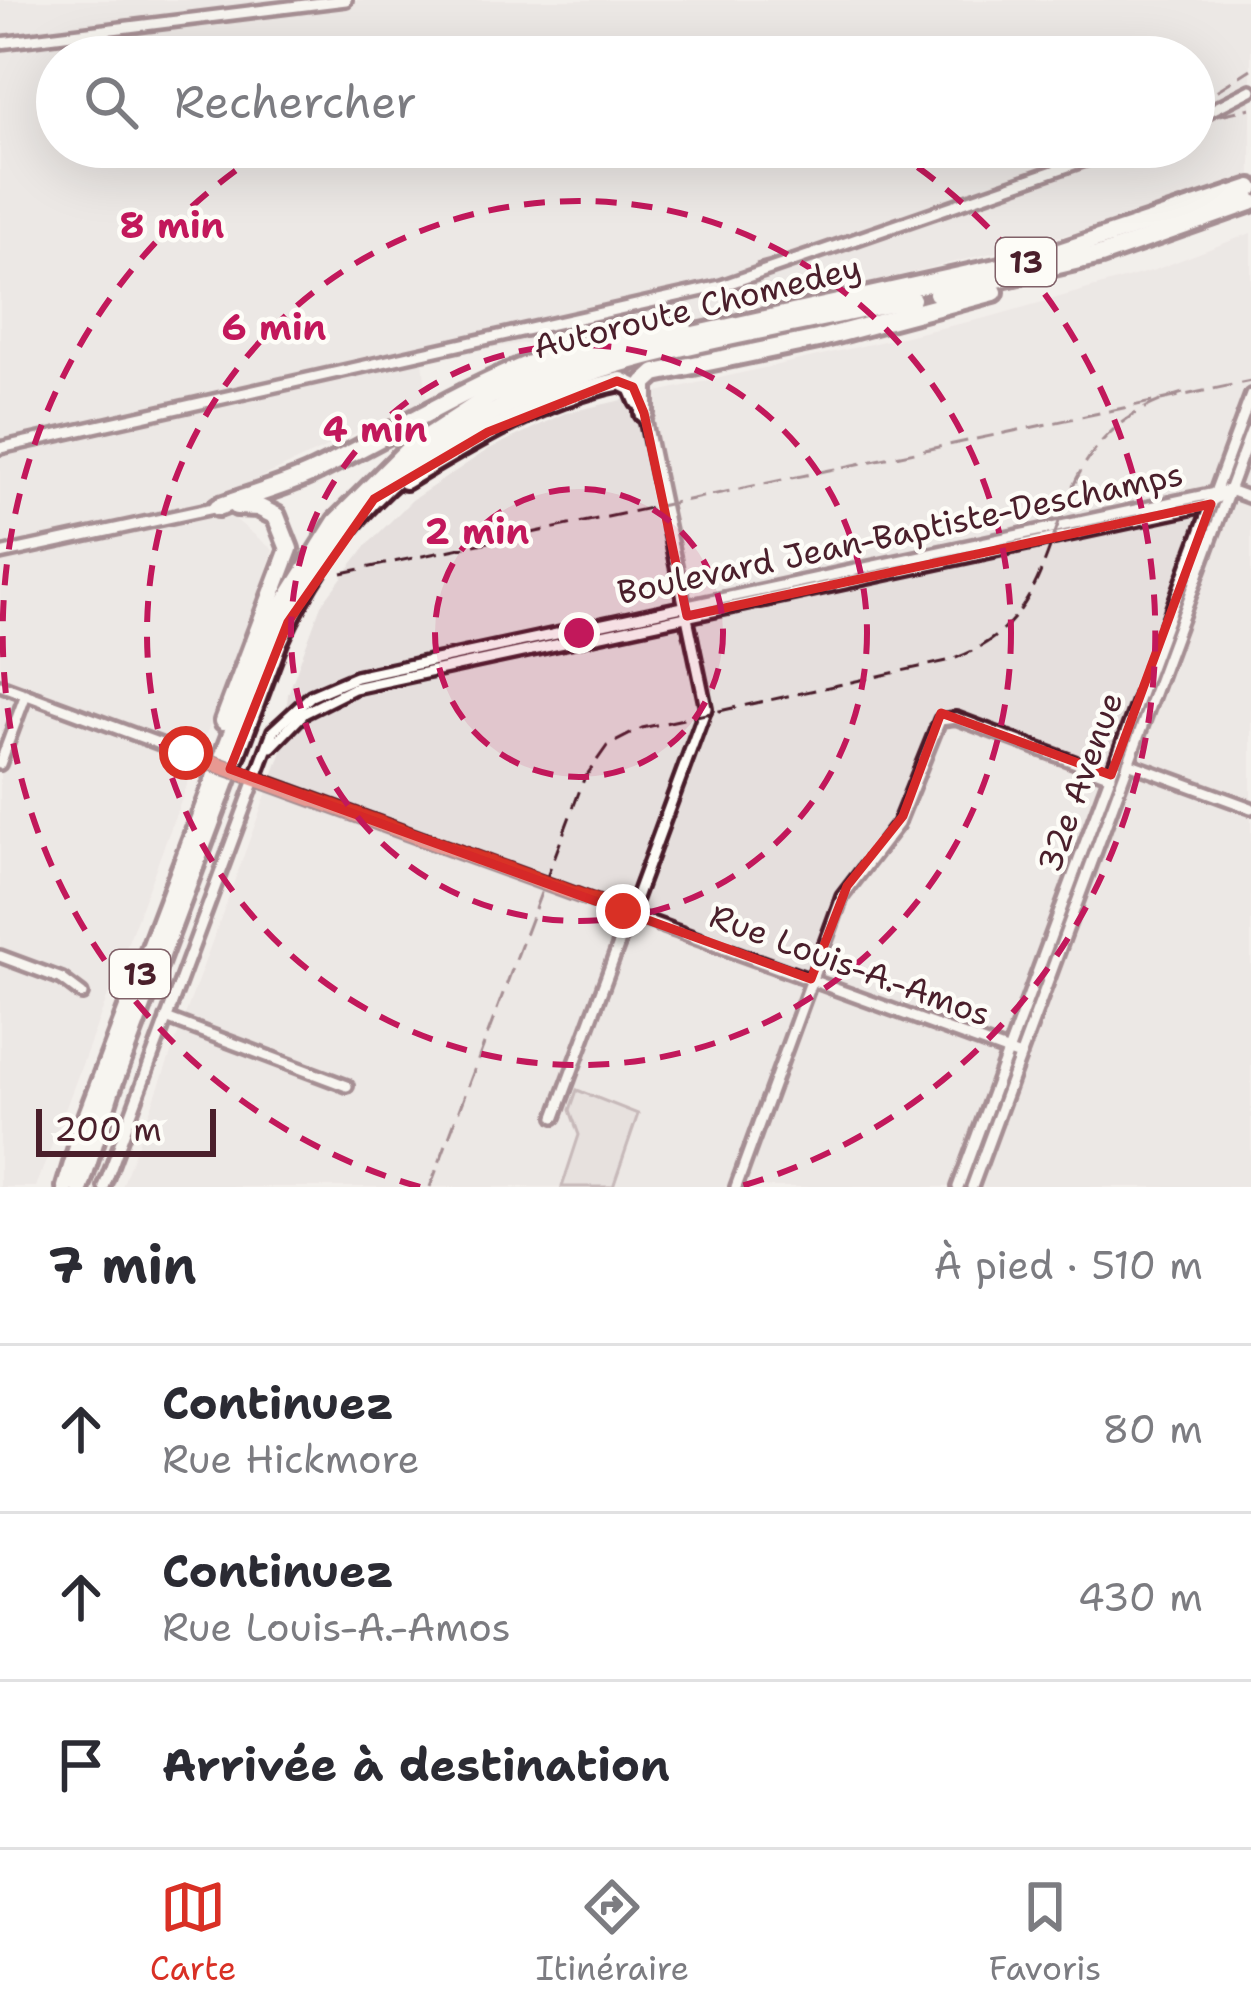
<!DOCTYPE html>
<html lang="fr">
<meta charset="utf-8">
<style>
body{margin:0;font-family:"Shantell Sans",sans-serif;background:#f2f2f3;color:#2b2b33}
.scale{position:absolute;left:36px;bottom:30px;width:180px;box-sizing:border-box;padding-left:12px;border:6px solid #4a1f2b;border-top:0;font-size:33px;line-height:42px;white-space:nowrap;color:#4a1f2b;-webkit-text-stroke:9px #fdfcf7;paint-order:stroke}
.stop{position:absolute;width:36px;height:36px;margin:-27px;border:9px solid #d93025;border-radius:50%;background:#fff}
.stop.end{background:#d93025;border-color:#fff;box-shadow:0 3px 12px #0008}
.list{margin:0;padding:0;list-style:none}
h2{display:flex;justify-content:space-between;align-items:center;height:156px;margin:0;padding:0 48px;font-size:51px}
h2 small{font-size:39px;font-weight:400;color:#7c7c81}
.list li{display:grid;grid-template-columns:78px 1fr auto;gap:36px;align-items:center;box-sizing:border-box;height:168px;padding:0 48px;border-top:3px solid #e1e1e2}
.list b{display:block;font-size:45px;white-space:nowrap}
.list p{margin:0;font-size:39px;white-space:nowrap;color:#7c7c81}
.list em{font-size:39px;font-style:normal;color:#7c7c81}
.icon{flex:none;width:66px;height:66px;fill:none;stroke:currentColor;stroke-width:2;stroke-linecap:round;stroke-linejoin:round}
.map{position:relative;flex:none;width:1251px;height:1187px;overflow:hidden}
.search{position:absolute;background:#fff;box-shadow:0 12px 48px #0002;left:36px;right:36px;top:36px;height:132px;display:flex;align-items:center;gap:30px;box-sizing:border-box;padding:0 42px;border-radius:66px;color:#7c7c81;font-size:45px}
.sheet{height:660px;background:#fff}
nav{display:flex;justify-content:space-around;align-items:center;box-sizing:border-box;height:168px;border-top:3px solid #e1e1e2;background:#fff;font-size:33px;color:#7c7c81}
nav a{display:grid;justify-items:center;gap:6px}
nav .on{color:#d93025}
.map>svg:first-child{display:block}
</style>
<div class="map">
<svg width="1251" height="1187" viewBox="0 0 1251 1187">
<rect width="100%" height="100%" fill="#f2efeb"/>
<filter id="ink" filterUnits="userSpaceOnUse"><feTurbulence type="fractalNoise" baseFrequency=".00833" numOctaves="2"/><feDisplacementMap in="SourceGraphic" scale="24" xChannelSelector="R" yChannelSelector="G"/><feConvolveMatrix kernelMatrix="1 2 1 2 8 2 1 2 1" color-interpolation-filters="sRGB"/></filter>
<g filter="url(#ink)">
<g fill="#e5dfdd" fill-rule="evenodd">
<path d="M0,0H1251V175L1162,211L731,317L338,367L0,444ZM57,57H1194V147H57Z"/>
<polygon points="1251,233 1251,1187 122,1187 281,754 288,694 321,605 365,547 412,500 489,449 565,413 990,317 1155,270"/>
<polygon points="423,361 427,400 241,487 236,520 273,550 261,588 36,1187 0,1187 0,452"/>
</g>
<polygon fill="#d9d0cf" stroke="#92787d" stroke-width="3" points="577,1090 638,1114 613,1187 562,1187 579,1135 570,1110"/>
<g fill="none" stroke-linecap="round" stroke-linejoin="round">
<defs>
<g id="minor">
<polyline points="0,43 346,0"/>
<polyline points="1194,119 1251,90"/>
<polyline points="0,448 721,286 1123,147"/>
<polyline points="0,554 218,507"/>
<polyline points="0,685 204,760"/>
<polyline points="271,747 304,713 354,688 1204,506 1225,493"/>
<polyline points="1128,763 1251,808"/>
<polyline points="0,764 26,694"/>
<polyline points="238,772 1020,1056"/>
<polyline points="0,956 62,979 82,994"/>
<polyline points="166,1018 347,1086"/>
<polyline points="555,1117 706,708 644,413"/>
<polyline points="104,1187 273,731 311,696 356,677 1229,490 1251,498"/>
<polyline points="736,1187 842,897 898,824 940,720 956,718 1111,776"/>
<polyline points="958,1187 1251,395"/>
<polyline points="972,1187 1251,431"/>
</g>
<g id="highway">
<polyline points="937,293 1101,255 1251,202"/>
<polyline points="644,413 644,383 655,373 818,339 994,292"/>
<path d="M405,480C473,439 543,397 621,381L633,387L639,401"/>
<path d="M218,507C250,495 283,487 314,472C434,414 547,332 684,329"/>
<polyline points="224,721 289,549 276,516 258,507 237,506"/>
<polyline points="66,1187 88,1114 276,617 336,522 409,449 490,396 580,360 1041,258 1251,188"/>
<path d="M80,1187L110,1092L278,642C401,367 653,357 912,299"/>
</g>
</defs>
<use href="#minor" stroke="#4a1f2b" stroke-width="18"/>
<use href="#highway" stroke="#4a1f2b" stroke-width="26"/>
<use href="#minor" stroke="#fdfcf7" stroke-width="9"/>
<use href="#highway" stroke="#fdfcf7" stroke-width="16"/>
<g stroke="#4a1f2b" stroke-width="3" stroke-dasharray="18 9" stroke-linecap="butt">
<polyline points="1194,105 1251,69"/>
<polyline points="1194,121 1251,108"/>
<polyline points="1070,158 1102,147"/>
<polyline points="756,264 810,249"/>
<polyline points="342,573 1251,381"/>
<path d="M430,1187L584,779L607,746L642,728L947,661C1095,615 1013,442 1183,393"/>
</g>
<defs>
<polyline id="minor-bridge" points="204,760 238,772"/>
</defs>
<use href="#minor-bridge" stroke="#4a1f2b" stroke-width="18" stroke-linecap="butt"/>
<use href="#minor-bridge" stroke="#fdfcf7" stroke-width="9"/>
</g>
</g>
<g fill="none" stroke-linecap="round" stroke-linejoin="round" filter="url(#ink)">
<polyline stroke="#d93025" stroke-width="15" points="186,753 623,911"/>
</g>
<path d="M0 0H1251V1187H0ZM617,381L633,387L644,413L687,616L1211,504L1111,775L941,713L903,816L847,886L811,979L230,769L288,622L374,499L488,432Z" fill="#f2efeb" fill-opacity=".55" fill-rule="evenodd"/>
<path fill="none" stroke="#d62828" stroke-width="9" stroke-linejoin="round" d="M617,381L633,387L644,413L687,616L1211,504L1111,775L941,713L903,816L847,886L811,979L230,769L288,622L374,499L488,432Z"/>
<circle cx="579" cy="633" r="144" fill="#c2185b" fill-opacity=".12"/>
<g fill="none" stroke="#c2185b" stroke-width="6" stroke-dasharray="21 15">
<circle cx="579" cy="633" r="144"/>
<circle cx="579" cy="633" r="288"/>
<circle cx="579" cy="633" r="432"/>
<path d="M420 1187A576 576 0 0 1 270 147M888 147A576 576 0 0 1 738 1187"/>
</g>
<g text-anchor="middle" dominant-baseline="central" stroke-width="9" stroke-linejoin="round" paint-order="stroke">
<g fill="#fdfcf7" stroke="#806168" stroke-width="3">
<rect x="996" y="238" width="60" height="48" rx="9"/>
<rect x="110" y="950" width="60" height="48" rx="9"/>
</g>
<g font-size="30" font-weight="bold" fill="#4a1f2b">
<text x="1026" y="262">13</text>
<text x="140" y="974">13</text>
</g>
<g font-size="33" fill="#4a1f2b" stroke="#fdfcf7">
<text transform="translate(697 307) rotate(-14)">Autoroute Chomedey</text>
<text transform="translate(900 533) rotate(-12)">Boulevard Jean-Baptiste-Deschamps</text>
<text transform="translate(1080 782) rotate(-70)">32e Avenue</text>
<text transform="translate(850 965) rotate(20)">Rue Louis-A.-Amos</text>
</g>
</g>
<circle cx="579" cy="633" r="18" fill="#c2185b" stroke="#fdfcf7" stroke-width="6"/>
<g font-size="36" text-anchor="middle" font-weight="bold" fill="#c2185b" stroke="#fdfcf7" stroke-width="9" stroke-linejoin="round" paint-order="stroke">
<text x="172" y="238">8 min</text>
<text x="274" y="340">6 min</text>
<text x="375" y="442">4 min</text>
<text x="477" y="544">2 min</text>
</g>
</svg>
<div class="scale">200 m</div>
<div class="stop" style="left:186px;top:753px"></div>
<div class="stop end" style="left:623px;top:911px"></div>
<div class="search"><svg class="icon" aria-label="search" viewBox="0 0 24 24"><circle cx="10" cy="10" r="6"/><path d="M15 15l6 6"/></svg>Rechercher</div>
</div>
<section class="sheet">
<h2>7 min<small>À pied · 510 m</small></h2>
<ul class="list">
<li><svg class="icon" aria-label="ahead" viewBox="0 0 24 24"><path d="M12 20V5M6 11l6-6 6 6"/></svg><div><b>Continuez</b><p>Rue Hickmore</p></div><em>80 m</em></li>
<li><svg class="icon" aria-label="ahead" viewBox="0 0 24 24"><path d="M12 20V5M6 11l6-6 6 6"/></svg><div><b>Continuez</b><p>Rue Louis-A.-Amos</p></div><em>430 m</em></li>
<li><svg class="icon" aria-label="arrive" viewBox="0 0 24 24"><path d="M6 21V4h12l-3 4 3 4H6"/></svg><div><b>Arrivée à destination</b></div></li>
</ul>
</section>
<nav>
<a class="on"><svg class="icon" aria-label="map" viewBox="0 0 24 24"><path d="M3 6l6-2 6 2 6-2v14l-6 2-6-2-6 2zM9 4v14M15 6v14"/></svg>Carte</a>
<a><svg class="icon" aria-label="directions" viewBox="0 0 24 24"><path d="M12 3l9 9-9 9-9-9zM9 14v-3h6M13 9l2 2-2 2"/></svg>Itinéraire</a>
<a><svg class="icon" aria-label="saved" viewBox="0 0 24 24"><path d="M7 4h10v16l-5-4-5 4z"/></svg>Favoris</a>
</nav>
